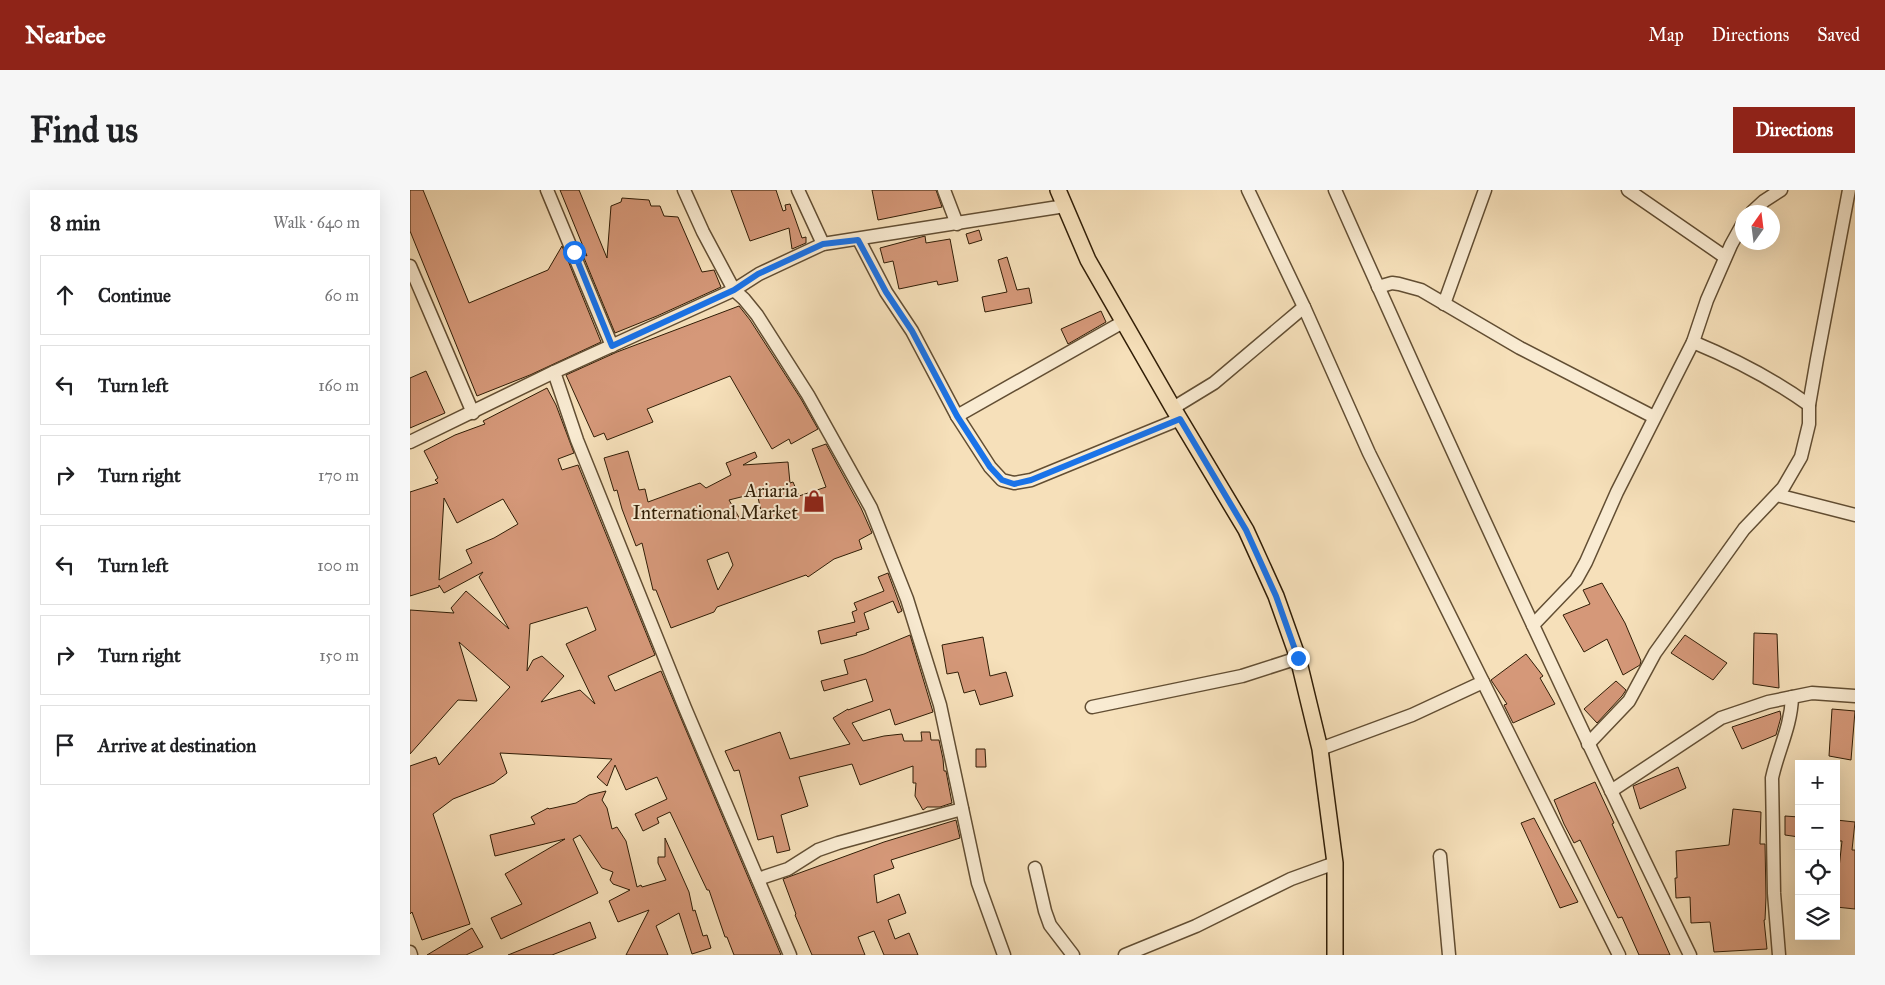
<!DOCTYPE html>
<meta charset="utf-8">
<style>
body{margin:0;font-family:"IM FELL Great Primer",serif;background:#f6f6f6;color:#202124}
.controls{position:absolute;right:15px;bottom:15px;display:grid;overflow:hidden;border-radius:0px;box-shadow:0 5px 20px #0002}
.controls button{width:45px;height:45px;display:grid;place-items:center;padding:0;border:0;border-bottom:1px solid #e0e0e0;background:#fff;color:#202124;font:25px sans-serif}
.compass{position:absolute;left:1325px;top:15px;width:45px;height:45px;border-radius:50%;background:#fff;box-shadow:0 5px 20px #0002;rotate:14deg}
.stop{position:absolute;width:15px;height:15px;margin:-11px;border:4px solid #1a73e8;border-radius:50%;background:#fff}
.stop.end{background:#1a73e8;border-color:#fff;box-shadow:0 1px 5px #0008}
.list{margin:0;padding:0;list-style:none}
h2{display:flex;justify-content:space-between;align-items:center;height:65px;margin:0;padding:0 20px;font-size:21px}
h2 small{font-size:16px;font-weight:400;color:#757577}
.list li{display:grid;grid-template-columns:32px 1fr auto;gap:15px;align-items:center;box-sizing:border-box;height:80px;margin:0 10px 10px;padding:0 10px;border:1px solid #e0e0e0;border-radius:0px}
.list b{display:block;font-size:19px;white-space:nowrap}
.list em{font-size:16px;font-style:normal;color:#757577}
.icon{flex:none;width:28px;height:28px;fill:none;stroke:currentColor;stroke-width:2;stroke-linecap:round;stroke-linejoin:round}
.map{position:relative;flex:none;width:1445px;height:765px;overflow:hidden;border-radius:0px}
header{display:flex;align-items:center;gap:30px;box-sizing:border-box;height:70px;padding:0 25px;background:#8f2418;color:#fff}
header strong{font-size:24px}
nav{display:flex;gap:28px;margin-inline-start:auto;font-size:18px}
.intro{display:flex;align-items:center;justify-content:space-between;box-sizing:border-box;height:120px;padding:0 30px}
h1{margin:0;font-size:35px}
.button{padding:12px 22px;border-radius:0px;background:#8f2418;color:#fff;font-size:18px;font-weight:700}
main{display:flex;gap:30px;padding:0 30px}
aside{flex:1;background:#fff;border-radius:0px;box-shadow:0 5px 20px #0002}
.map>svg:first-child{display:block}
</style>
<header>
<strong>Nearbee</strong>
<nav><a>Map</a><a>Directions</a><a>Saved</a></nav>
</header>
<div class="intro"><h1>Find us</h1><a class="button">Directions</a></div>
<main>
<aside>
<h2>8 min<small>Walk · 640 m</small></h2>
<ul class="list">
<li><svg class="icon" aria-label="ahead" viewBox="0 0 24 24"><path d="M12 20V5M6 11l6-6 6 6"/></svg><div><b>Continue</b></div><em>60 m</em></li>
<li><svg class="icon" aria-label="left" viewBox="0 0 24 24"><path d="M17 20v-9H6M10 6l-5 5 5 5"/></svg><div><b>Turn left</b></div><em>160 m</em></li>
<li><svg class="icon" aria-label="right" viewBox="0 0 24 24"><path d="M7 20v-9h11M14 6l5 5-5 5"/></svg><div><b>Turn right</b></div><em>170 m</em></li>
<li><svg class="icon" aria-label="left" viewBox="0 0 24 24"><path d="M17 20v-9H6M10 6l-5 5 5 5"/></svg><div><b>Turn left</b></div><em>100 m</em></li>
<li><svg class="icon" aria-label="right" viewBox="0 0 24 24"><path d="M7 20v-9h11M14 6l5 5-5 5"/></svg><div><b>Turn right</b></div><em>150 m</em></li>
<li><svg class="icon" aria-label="arrive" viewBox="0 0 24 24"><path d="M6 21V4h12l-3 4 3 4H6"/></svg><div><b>Arrive at destination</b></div></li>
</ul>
</aside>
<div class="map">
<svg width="1445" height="765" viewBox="0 0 1445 765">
<rect width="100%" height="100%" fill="#f6e0ba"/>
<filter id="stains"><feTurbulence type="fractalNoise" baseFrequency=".004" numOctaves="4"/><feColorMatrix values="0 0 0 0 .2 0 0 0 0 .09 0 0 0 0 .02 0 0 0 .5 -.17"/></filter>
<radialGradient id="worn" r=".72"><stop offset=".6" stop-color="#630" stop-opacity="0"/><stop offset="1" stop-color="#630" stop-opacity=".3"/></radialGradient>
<g fill="#d59879" stroke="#301d06" fill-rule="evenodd">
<polygon points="0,0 13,0 59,113 138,80 152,56 191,152 120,185 67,206 0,41"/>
<polygon points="150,0 169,0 197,68 201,16 211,12 212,8 239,10 241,16 250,16 254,26 268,27 292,82 304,80 311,97 247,126 205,143 172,63 177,66"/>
<polygon points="321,0 366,0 373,21 376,20 375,15 380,14 392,48 396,47 396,53 382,59 379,38 340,51"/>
<polygon points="462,0 526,0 532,17 468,30"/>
<polygon points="569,40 572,50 559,54 556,44"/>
<polygon points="515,46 516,53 540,49 548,91 528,95 527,91 489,99 483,71 474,73 470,58"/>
<polygon points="597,67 607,100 619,98 622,113 575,122 572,107 597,102 588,70"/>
<polygon points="329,116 340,130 391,209 408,239 381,254 379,249 362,259 320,186 237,219 243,232 197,250 194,243 184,247 156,185 207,162"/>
<polygon points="691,121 696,132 658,154 651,139"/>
<polygon points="16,181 35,223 0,238 0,188"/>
<path d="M137,198L146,215L164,263L148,269L152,280L168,275L245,465L198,486L205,501L251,481L371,765H324L317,747H315L299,700H297L260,622L247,628L249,633L233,641L225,624L257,609L247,587L216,600L205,575L197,596L187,587L202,569L90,563L97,583L84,593L43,609L23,624L60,734L12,750L2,722L0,724V576L26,567L29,575L100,497L49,452L67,511L48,510L0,564V420L44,423L41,418L56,401L99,439L69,387L73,382L34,403L29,395V397L0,406V302L28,293L25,290L28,288L14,261L45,245L75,234L73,231ZM34,308L47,333L93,309L108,334L84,348L56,360L62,373L29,390ZM177,417L186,440L156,454L185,514L170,500L131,512L154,486L132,466L123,470L117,481L120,434Z"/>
<path d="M416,254L451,318L462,343L449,350L452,359L424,369L398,387L396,385L307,417L304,422L261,438L246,400H243L232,353L226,356L212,319L207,300L204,301L194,268L218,261L229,300L235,299L238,312L290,293L296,298L321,285L316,273L345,262L347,267L333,275L378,272L380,293L383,292L389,306L416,297L402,259ZM347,303L351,321L330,329L319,310ZM318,362L323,375L308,400L297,370Z"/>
<polygon points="478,383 492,421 488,423 483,411 454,423 459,439 446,443 447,445 411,454 408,441 445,432 442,422 447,420 444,413 474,401 468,387"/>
<polygon points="1192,393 1215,433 1231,471 1230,475 1213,485 1197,449 1174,462 1153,425 1180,414 1173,400"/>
<polygon points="1344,443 1367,444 1369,498 1343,494"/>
<polygon points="500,445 523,522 485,535 480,519 442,533 453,551 474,546 492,544 494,551 512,551 511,542 520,542 521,550 529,550 533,569 534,581 536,581 542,613 530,617 517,617 513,620 505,606 506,593 503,593 503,576 450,595 442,574 389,587 398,616 371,625 380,660 367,663 363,646 348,650 329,580 324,581 315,561 370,542 380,569 440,554 423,528 438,519 438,520 463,511 456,489 414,501 411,491 438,484 434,470 454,464"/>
<polygon points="1275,445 1317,473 1303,490 1261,463"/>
<polygon points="573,447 580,486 596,482 603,506 570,515 565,500 554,503 548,482 537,484 532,455"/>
<polygon points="1116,464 1133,486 1130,488 1145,514 1103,533 1094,515 1097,514 1081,490"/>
<polygon points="1206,491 1216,500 1212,506 1187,533 1174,519"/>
<polygon points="1422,519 1445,521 1441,570 1419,566"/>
<polygon points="1370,521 1371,527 1366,545 1332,559 1322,537"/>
<polygon points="566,559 575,559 576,577 566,577"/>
<polygon points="1268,577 1276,598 1230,619 1223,596"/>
<polygon points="1185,592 1204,633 1202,634 1260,765 1229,765 1212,727 1208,728 1170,650 1164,653 1154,634 1144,610"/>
<polygon points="196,601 192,610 197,618 202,639 207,637 216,651 227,697 231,695 232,697 256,690 248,673 248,667 255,667 255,648 279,702 283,721 285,720 293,746 297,745 301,758 282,764 269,723 246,736 258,765 216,765 239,720 208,732 199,711 220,700 203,694 200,690 203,682 192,678 170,645 163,649 188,703 91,749 81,728 112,714 95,684 155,649 85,666 80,645 125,634 121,627 138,618 139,619 166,613 179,605"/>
<polygon points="1323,619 1351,622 1350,654 1355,654 1356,707 1355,730 1354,730 1357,759 1304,762 1300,732 1281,733 1280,707 1266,708 1265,688 1267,688 1266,661 1319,655"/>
<polygon points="1375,626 1389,627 1389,647 1375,645"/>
<polygon points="1124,628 1168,712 1150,718 1111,633"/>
<polygon points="546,630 550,648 481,670 484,678 464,685 467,713 489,704 496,723 478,730 485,749 499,743 508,765 474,765 464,741 448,747 455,765 402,765 385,725 386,724 373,689 474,652"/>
<polygon points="1426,630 1445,632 1442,660 1445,660 1445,719 1426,717 1426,687 1428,687 1432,651 1426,651"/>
<polygon points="180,732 186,748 142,765 98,765"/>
<polygon points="62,738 73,757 56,765 17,765"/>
</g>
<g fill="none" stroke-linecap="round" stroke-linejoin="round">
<defs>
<g id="minor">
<polyline points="137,0 202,156"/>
<polyline points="274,0 293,42 324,100 334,109 347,125 398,205 461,318 497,409 530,515 568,693 594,765"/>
<polyline points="388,0 413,54"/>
<polyline points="534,0 547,34"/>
<polyline points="838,0 894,117 959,263 1209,765"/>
<path d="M925,0C1039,257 1157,512 1280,765"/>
<polyline points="1218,0 1315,67"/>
<polyline points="1342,22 1354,11 1371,0"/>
<polyline points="449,50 476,102 502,141 547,226 580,277 592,290 604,293 621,290 770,229"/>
<polyline points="0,76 63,223"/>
<polyline points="968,97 982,93 989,94 1011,100 1110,158 1244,227"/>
<polyline points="1034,114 1075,0"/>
<path d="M1283,152C1324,169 1363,189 1399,215"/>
<polyline points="144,182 167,250 275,518 380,765"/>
<polyline points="763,218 804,193 894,117"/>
<polyline points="547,226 713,132"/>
<polyline points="0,252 144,182 324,100 349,84 413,54 655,16"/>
<polyline points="1367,305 1445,325"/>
<polyline points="1123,435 1166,390 1176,372 1207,302 1283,152 1297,110 1321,55 1332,35"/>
<polyline points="682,517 832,486 888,468"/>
<polyline points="1178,554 1219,511 1245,463 1334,339 1373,298 1391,267 1399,234 1399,215 1407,169 1439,0"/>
<polyline points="910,559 1002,525 1073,492"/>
<polyline points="1201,601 1311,528 1358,512 1402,503 1445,506"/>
<polyline points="1030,666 1039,765"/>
<polyline points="625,678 635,721 640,735 663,765"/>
<polyline points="348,689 378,679 408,660 428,653 552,619"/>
<polyline points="0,762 1,765"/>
<polyline points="715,765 786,736 881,689 925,673"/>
<path d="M1369,765L1364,703L1362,588C1368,560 1381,537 1382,507"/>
</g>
<polyline id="major" points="648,0 678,70 763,218 836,340 866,406 888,468 910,559 925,673 925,765"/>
</defs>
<use href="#minor" stroke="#624e33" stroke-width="15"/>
<use href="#major" stroke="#301d06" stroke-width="18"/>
<use href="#minor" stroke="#f9ebd2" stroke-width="12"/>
<use href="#major" stroke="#f6e0ba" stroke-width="15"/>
</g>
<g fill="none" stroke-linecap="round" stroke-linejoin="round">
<polyline stroke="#1a73e8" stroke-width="6" points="164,62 202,156 324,100 348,84 413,54 448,50 476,102 502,141 547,226 580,277 592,290 604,294 621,290 770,229 836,340 866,406 888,468"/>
</g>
<defs>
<symbol id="shop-bare" viewBox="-9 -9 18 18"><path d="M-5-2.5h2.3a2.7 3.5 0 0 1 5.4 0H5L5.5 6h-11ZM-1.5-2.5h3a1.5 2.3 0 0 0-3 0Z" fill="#8f2418" stroke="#f9ebd2" stroke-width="2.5" paint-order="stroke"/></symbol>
</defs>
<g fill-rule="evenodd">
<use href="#shop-bare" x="388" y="295" width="32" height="32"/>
</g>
<g text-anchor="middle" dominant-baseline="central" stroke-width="4" stroke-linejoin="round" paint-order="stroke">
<g font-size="19" fill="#301d06" stroke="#f9ebd2" text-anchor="end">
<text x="388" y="300">Ariaria<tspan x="388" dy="22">International Market</tspan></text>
</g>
</g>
<rect width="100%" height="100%" filter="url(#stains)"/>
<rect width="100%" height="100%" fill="url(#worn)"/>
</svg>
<div class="controls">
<button>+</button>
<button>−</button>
<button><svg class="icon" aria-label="locate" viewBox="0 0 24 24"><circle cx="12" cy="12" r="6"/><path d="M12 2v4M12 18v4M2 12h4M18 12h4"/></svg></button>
<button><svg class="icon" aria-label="layers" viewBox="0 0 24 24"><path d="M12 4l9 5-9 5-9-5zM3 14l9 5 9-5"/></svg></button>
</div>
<svg class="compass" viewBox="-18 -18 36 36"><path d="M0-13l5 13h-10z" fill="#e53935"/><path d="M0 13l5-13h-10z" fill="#757577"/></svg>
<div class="stop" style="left:164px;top:62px"></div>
<div class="stop end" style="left:888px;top:468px"></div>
</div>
</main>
